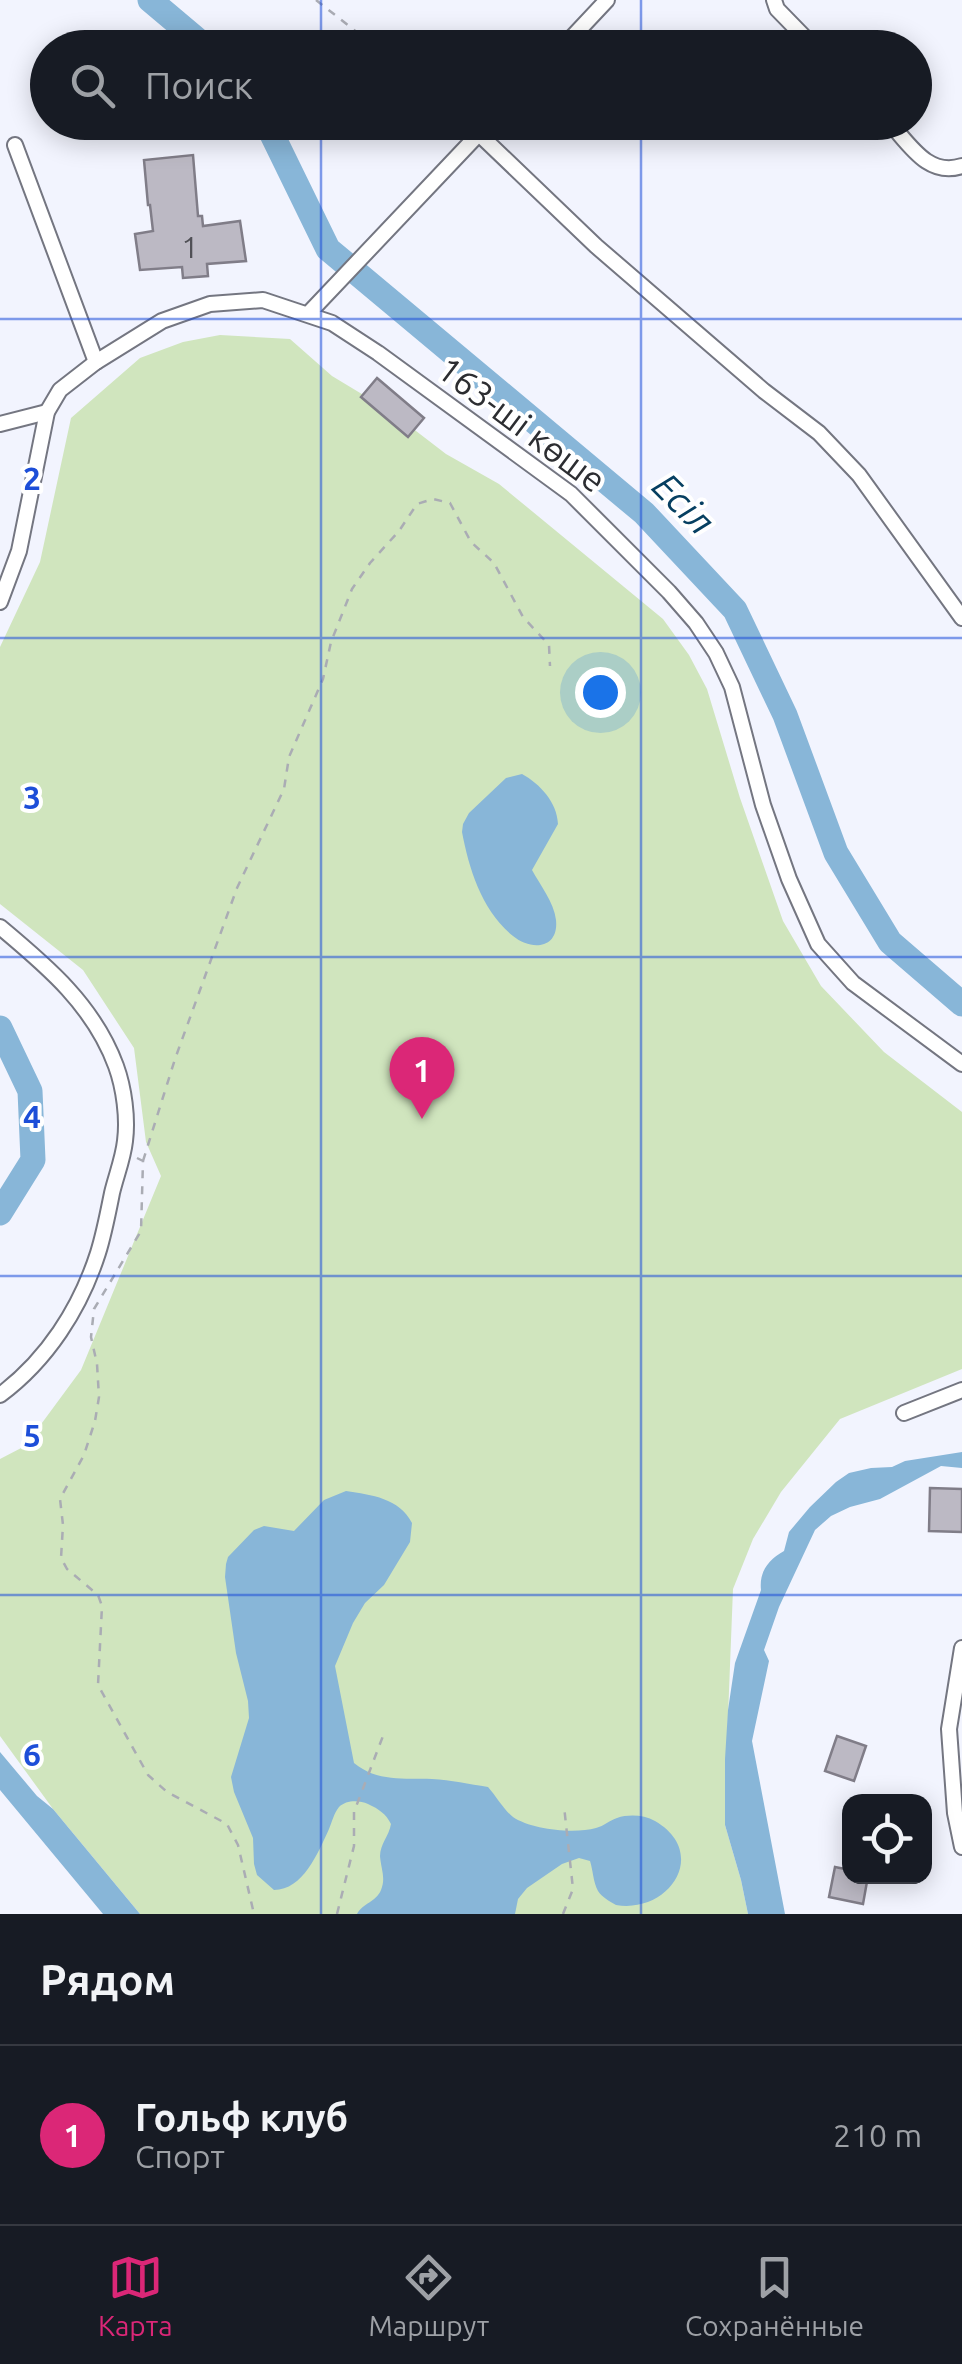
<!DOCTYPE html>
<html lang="ru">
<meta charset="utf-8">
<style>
body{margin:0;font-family:Ubuntu,sans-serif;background:#20242c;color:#f1f3f6}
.controls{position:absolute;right:30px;bottom:30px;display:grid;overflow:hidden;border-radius:20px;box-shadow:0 5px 25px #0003}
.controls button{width:90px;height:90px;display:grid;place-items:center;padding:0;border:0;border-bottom:2px solid #363941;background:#171b24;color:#f1f3f6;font:50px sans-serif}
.you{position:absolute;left:600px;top:692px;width:35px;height:35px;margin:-25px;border:8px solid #fff;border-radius:50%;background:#1a73e8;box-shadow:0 0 0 15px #1a73e833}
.badge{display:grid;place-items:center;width:65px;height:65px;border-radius:50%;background:#db2777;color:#fff;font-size:32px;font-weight:700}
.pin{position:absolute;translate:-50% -82px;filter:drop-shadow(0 2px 5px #0008)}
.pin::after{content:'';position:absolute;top:52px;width:35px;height:30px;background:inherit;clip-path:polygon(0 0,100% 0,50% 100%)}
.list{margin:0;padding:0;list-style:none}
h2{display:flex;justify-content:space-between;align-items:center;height:130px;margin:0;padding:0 40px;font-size:42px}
h2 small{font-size:32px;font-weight:400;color:#9ea1a6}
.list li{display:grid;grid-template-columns:65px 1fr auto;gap:30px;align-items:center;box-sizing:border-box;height:180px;padding:0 40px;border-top:2px solid #363941}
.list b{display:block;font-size:38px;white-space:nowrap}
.list p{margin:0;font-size:32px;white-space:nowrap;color:#9ea1a6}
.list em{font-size:32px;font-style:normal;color:#9ea1a6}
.icon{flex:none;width:55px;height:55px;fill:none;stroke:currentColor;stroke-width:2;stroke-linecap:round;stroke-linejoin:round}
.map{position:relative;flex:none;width:962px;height:1914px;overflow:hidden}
.search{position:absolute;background:#171b24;box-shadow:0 5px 25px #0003;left:30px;right:30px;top:30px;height:110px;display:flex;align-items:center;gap:25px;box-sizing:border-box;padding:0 35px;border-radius:55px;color:#9ea1a6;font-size:38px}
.sheet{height:310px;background:#171b24}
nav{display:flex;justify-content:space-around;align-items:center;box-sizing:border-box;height:140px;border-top:2px solid #363941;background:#171b24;font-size:28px;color:#9ea1a6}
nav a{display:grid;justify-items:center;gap:5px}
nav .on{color:#db2777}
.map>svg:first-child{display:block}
</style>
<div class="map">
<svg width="962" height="1914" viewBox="0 0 962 1914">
<rect width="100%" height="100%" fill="#f2f4fe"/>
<polygon fill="#d0e5be" points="220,335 290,339 332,376 390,411 446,454 499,484 663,619 689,655 707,689 740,798 783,921 821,986 884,1052 962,1112 962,1369 840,1419 781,1492 753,1539 733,1589 725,1793 725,1825 741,1880 748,1914 140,1914 53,1809 0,1736 0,1459 25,1446 81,1370 161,1176 146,1142 134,1048 83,970 0,904 0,647 40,562 71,418 140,358 183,342"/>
<g fill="#88b6d8">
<path d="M522,774C540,784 557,802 558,824L532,870C540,885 554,902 556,920C559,949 531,951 513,936C482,911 469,869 462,832L463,824L469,813L506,778Z"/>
<path d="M962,1452V1468L941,1466L880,1499L850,1507L831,1516L815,1530L779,1607L764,1650L769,1661L752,1741L785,1914H748L741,1880L725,1825V1759L728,1710L735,1663L761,1590C759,1572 768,1560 784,1551L789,1532L810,1507L836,1482L849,1473L871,1468L892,1467L905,1461Z"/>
<path d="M346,1491C372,1495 399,1498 412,1523L410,1542L384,1585L365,1603L353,1623L335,1666L354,1763C377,1782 404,1778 432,1779C451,1780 469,1784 488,1787C496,1796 504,1810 513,1817C532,1830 575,1834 596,1828C604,1826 610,1820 617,1818C629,1814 644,1815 655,1821C710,1853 669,1914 616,1905C609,1901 602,1897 598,1891C593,1882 593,1870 590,1861L579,1858L562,1864L527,1888L518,1899L515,1914H357C363,1903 376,1902 381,1890C386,1878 381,1869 380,1856C380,1844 389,1836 391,1824C386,1814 379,1809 368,1804C359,1800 346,1800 339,1807C334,1813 332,1822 329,1829C318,1853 303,1890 274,1890L257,1875L254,1864L253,1838L234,1792L231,1777L249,1718L248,1701L236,1653L225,1577L226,1564L228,1557L254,1530L264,1526L294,1531L324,1500Z"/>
<polygon points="0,1752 37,1796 53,1809 140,1914 103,1914 0,1790"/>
</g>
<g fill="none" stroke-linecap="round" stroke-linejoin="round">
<g stroke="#88b6d8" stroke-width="25">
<polyline points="150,0 207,48"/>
<polyline points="266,122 328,249 644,513 735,610 785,715 836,853 890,942 962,1004"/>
<polyline points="0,1028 30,1091 33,1160 0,1213"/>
</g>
</g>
<g fill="#bcb9c4" stroke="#807d88" stroke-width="2.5">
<polygon points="193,155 198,216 202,216 203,226 240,221 246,261 207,264 208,276 183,278 182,267 140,270 135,234 153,231 150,205 148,205 144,160"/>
<polygon points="377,378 424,418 408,437 361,397"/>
<polygon points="930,1488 962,1489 962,1532 929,1531"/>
<polygon points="837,1736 866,1746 854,1781 825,1771"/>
<polygon points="835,1867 850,1870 850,1876 868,1876 863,1904 829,1897"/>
</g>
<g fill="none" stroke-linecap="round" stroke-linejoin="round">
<defs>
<g id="minor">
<polyline points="774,0 777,9 815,48"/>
<polyline points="562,48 607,0"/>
<path d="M889,122C910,145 928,177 962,166"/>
<polyline points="479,134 596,246 764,391 819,433 859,475 962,618"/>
<polyline points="15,145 96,362"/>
<polyline points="308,314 490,122"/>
<polyline points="0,424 47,412"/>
<polyline points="0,602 19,551 47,412 60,390 96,362 162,321 210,304 263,300 332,323 378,353 571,494 669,592 696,623 716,653 732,687 763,805 789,879 818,944 853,983 962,1064"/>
<path d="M0,927C48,967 94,1006 116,1066C124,1088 128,1118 125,1141C123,1159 116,1176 112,1193C108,1213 104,1234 98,1253C80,1309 47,1360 0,1395"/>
<polyline points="904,1413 962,1390"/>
<polyline points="962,1648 949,1729 955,1813 962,1847"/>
</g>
</defs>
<use href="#minor" stroke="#747681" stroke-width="18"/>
<g stroke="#aaacb4" stroke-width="2.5" stroke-dasharray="8 8" stroke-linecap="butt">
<polyline points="316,0 377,48"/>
<polyline points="137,1158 143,1161 141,1231 94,1309 91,1337 97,1364 99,1397 95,1421 84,1455 60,1499 63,1525 61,1558 67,1569 98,1595 102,1606 98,1685 148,1775 167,1792 227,1824 238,1845 254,1914"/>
<polyline points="143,1161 175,1059 237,888 284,789 289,757 323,679 331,642 352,589 370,563 399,531 417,504 433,499 450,503 471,542 494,563 523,617 549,645 550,666"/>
<polyline points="337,1914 354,1846 354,1812 383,1736"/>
<polyline points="563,1914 573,1889 564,1806"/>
</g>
<use href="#minor" stroke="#fff" stroke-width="14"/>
</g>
<path fill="none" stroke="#1d4ed8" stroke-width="2.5" stroke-opacity="0.55" d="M321,0V48M641,0V48M321,122V1914M641,122V1914M0,319H962M0,638H962M0,957H962M0,1276H962M0,1595H962"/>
<g text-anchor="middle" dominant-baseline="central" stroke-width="8" stroke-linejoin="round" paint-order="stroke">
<g font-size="30" fill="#505056">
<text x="190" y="247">1</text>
</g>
<g font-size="35" fill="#2c2d31" stroke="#fff">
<text transform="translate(522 424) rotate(37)">163-ші көше</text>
</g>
<g font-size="38" font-style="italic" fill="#063f61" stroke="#fff">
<text transform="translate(684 503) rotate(45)">Есіл</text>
</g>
</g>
<g font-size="32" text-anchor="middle" font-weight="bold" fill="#1d4ed8" stroke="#fff" stroke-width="8" stroke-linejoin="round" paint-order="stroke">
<text x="32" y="490">2</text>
<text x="32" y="809">3</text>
<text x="32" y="1128">4</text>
<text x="32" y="1447">5</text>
<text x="32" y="1766">6</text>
</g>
</svg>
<div class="controls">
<button><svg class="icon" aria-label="locate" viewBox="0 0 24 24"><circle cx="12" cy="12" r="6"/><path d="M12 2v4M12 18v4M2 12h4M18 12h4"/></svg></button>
</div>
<div class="you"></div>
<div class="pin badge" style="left:422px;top:1119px">1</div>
<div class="search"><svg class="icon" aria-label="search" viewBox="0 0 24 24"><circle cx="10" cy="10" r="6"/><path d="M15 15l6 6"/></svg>Поиск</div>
</div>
<section class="sheet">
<h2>Рядом<small></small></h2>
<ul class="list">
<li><span class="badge">1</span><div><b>Гольф клуб</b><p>Спорт</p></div><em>210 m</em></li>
</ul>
</section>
<nav>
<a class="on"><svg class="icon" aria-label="map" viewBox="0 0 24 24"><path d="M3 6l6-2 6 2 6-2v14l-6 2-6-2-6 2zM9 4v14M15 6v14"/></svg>Карта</a>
<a><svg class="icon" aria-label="directions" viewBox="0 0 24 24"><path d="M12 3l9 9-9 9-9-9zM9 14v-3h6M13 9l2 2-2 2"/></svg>Маршрут</a>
<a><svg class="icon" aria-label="saved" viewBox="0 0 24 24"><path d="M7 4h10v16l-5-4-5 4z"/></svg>Сохранённые</a>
</nav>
